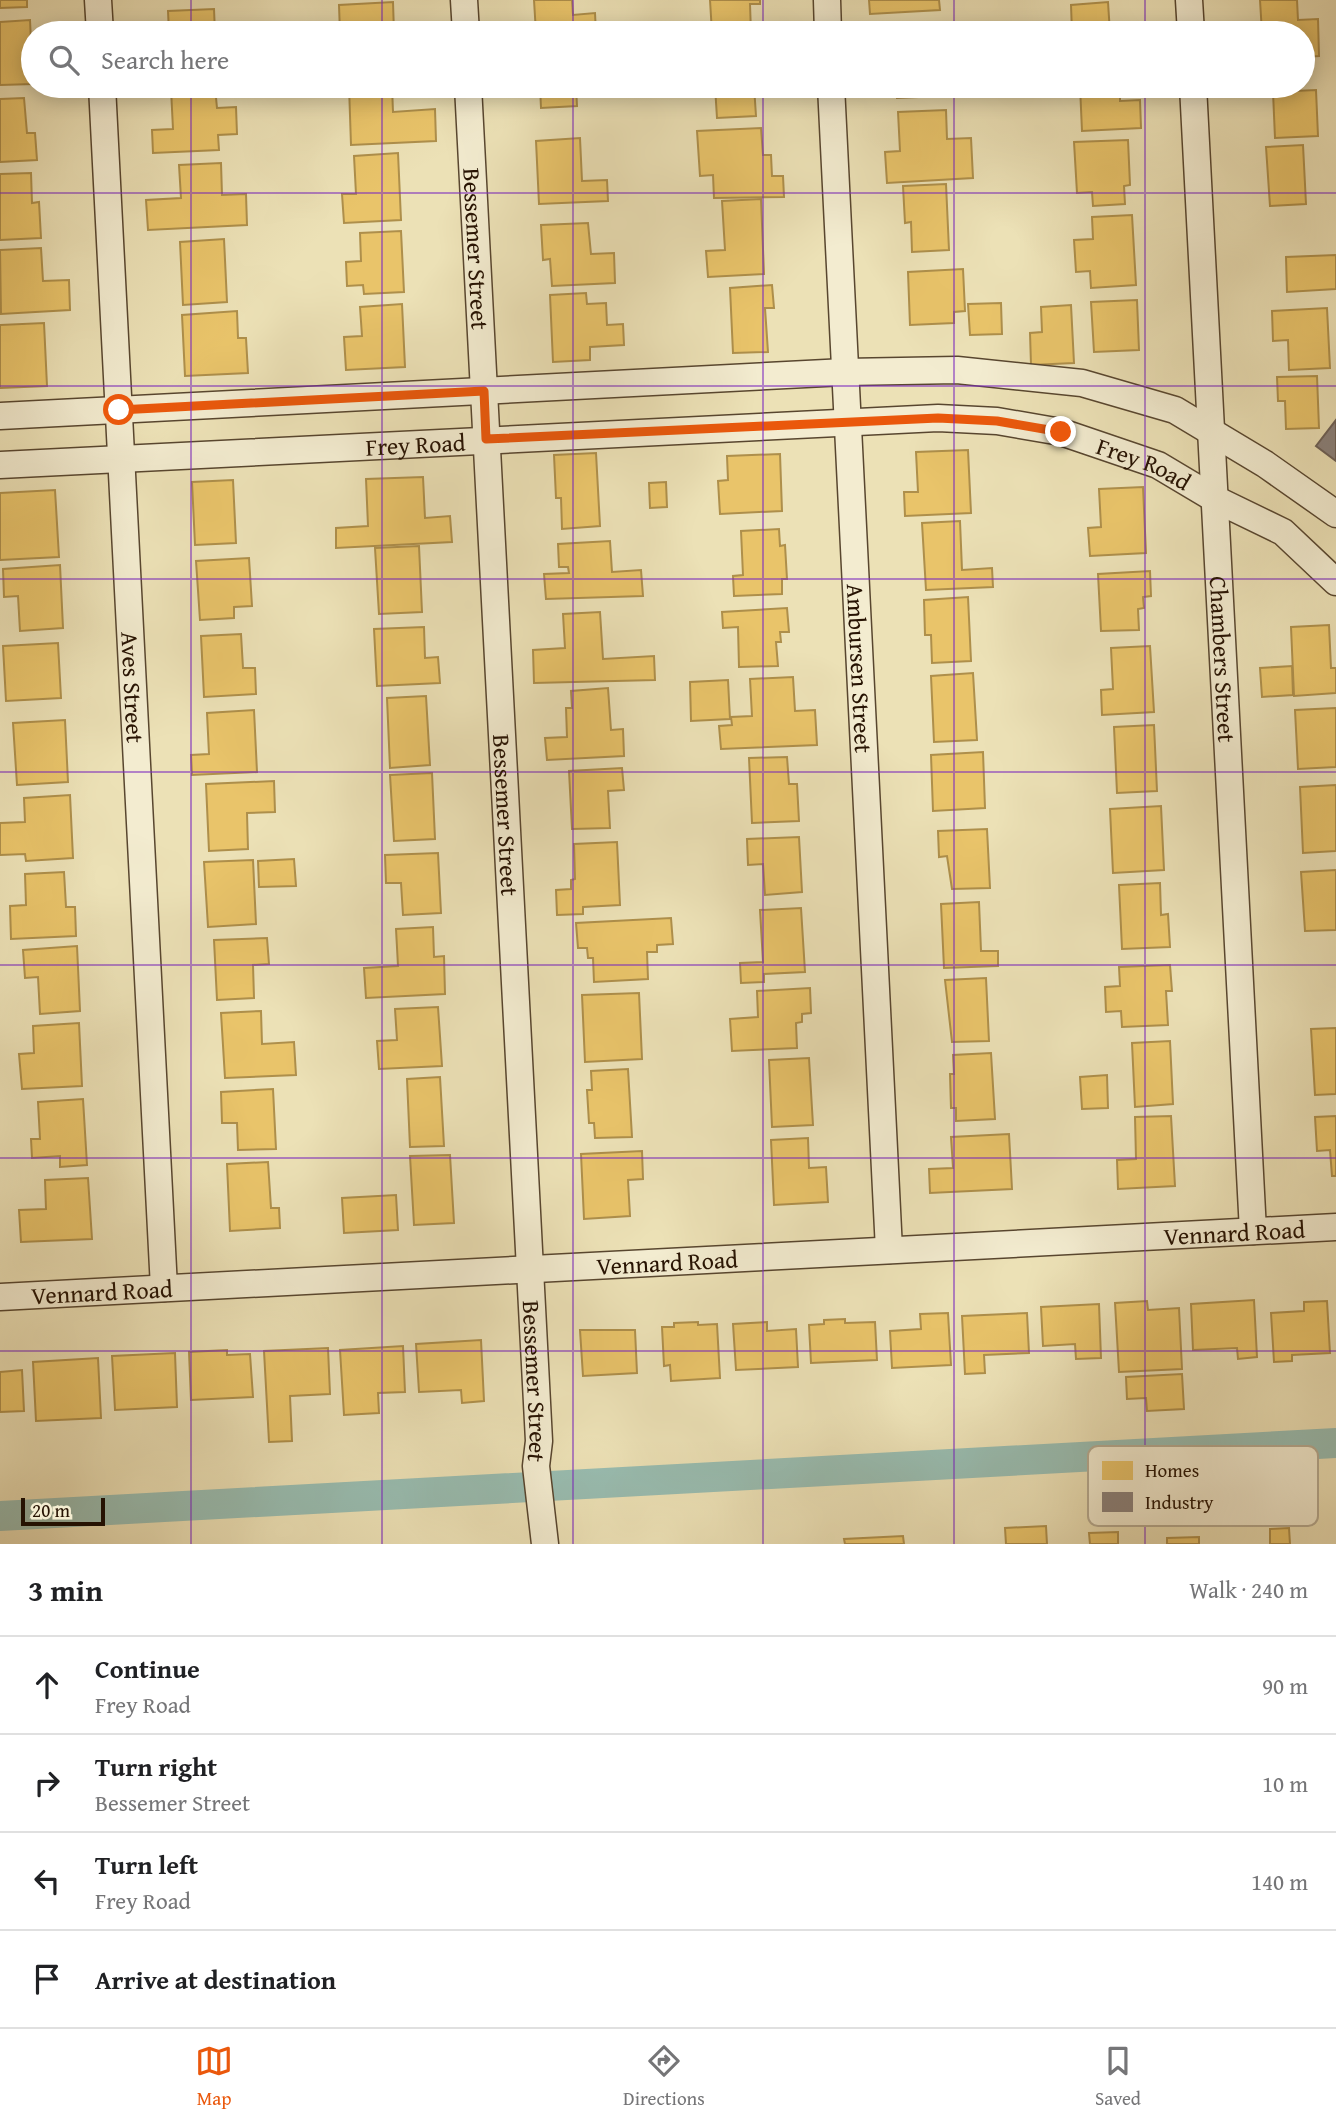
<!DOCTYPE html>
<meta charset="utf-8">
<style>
body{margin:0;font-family:"Gentium Book Plus",serif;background:#f2f2f2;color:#202124}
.scale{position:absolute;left:21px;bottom:18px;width:84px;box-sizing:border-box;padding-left:7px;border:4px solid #261202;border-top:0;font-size:19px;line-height:24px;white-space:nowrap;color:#261202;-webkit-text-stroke:5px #f3ecd0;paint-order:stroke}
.stop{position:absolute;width:21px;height:21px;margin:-16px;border:5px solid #ea580c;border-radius:50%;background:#fff}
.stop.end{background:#ea580c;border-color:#fff;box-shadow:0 2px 7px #0008}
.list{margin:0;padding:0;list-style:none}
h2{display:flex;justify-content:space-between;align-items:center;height:91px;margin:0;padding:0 28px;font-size:30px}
h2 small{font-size:23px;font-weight:400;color:#757577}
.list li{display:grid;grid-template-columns:46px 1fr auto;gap:21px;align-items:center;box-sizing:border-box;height:98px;padding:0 28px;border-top:2px solid #e0e0e0}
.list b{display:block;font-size:26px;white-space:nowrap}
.list p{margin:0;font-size:23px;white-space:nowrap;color:#757577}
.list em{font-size:23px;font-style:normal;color:#757577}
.icon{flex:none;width:38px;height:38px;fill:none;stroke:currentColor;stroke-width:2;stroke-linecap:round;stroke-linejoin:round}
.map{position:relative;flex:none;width:1336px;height:1544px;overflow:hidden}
.search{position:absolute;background:#fff;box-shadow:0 4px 18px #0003;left:21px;right:21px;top:21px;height:77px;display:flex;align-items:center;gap:18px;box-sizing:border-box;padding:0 24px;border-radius:38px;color:#757577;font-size:26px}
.sheet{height:483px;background:#fff}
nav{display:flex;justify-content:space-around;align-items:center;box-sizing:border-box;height:98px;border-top:2px solid #e0e0e0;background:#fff;font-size:19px;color:#757577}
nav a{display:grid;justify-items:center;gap:4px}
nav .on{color:#ea580c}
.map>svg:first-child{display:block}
</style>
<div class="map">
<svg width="1336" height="1544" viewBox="0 0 1336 1544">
<rect width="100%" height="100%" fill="#ece1b6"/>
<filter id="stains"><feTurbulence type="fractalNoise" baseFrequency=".00286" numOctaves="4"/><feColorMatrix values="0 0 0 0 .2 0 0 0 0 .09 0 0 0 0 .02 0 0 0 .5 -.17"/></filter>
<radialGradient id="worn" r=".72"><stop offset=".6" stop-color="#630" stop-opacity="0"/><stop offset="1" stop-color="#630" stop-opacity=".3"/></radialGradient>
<g fill="#e9c46a" stroke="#ae8f4b" stroke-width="2">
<polygon points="0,0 27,0 27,7 0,8"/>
<polygon points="534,0 572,0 573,15 595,13 596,33 536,33"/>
<polygon points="710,0 760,0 760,4 750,4 751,33 712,33"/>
<polygon points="869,0 939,0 940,10 870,14"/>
<polygon points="1260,0 1297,0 1298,20 1318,19 1319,56 1303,57 1303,33 1262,33"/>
<polygon points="393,2 394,33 340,33 339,5"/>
<polygon points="1108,2 1110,33 1072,33 1071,5"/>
<polygon points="214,9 215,33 169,33 168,11"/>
<polygon points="30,20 33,84 0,85 0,22"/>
<polygon points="935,25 935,33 893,33 893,27"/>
<polygon points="349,86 392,86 393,112 435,109 436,141 351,145"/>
<polygon points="540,86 576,86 577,106 541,108"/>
<polygon points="715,86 754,86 756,116 717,118"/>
<polygon points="896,86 963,86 963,95 897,98"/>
<polygon points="1080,86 1120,86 1120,101 1140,100 1141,128 1082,131"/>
<polygon points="215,87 217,108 236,107 237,134 218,135 219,150 153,153 152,130 173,129 171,89"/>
<polygon points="1316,90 1318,136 1275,138 1273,92"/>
<polygon points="24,98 27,133 35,133 37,160 0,162 0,99"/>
<polygon points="946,110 947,139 971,138 973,178 887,183 885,152 900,151 898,112"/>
<polygon points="761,128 763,155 771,155 772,176 783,176 784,197 714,198 713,175 700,176 697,131"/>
<polygon points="580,138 582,181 607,180 608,201 539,204 536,141"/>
<polygon points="1128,140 1130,185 1124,186 1125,204 1093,206 1092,192 1077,193 1074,142"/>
<polygon points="1303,145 1306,204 1270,206 1266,147"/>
<polygon points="398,153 401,220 344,223 342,194 356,194 354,156"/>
<polygon points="221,163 222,195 246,194 247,225 148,230 146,200 181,198 179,165"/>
<polygon points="31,173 32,203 39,202 41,238 0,240 0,174"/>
<polygon points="946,184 949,250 912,252 911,222 905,223 903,186"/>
<polygon points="761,199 764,274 708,277 706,251 725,250 722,201"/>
<polygon points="1132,215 1136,285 1091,288 1090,271 1076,272 1074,240 1093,239 1092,217"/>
<polygon points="588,223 591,254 614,253 615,283 552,286 550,259 543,260 541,225"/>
<polygon points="401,231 404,292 364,294 363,285 347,286 346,262 361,261 360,233"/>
<polygon points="224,239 227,302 183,305 180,242"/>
<polygon points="41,248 43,281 69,280 70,310 1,314 0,250"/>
<polygon points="1336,255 1336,289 1287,292 1286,257"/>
<polygon points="963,269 965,311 954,312 954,323 910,325 908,272"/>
<polygon points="772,285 774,308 765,308 768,352 733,353 730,288"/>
<polygon points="586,293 587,304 606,303 607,325 623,324 624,345 590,347 590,360 553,362 550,295"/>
<polygon points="1137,300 1139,350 1094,352 1091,302"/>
<polygon points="1001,303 1002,334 970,335 968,304"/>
<polygon points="402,304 405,367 346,370 344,337 362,336 360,307"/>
<polygon points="1071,305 1074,363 1031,365 1030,333 1042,332 1041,307"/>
<polygon points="1327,308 1330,368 1289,370 1288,340 1273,341 1272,311"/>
<polygon points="237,311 238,338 246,338 248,373 185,376 182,315"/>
<polygon points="44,323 47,386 0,388 0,325"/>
<polygon points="1317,376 1319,428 1286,429 1285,401 1278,401 1277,377"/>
<polygon points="968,450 971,513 905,516 904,492 918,492 916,452"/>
<polygon points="596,453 600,526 562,529 561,498 556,498 554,455"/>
<polygon points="780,454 782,511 720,514 718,481 728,480 727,456"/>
<polygon points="423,477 425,518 450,516 452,542 336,548 336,528 368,526 366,479"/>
<polygon points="233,480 236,543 195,545 192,482"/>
<polygon points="666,482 667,507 650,508 649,483"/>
<polygon points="1143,487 1146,553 1090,556 1088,528 1101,527 1099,489"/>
<polygon points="55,490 59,557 0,560 0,493"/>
<polygon points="960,521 962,570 992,568 993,587 926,590 922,523"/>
<polygon points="779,529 780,546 785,545 787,579 782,579 782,594 734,596 733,576 743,575 741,531"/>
<polygon points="610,541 612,572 641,570 643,596 546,599 544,574 569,573 568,567 559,567 558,544"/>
<polygon points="419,546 422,612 379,614 375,548"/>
<polygon points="249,558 252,606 234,607 234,618 200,620 196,561"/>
<polygon points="60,565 63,628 20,631 18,596 4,597 3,569"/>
<polygon points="1150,571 1151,596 1143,597 1144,608 1138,609 1139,630 1101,631 1098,574"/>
<polygon points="968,597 971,661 932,663 931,635 925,635 924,600"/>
<polygon points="787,608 789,632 780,632 781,642 776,642 778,666 739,667 738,627 723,628 722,612"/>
<polygon points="600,612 603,659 654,656 655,680 534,683 533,650 565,648 563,614"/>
<polygon points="1329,625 1331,668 1336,668 1336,693 1294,696 1291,627"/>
<polygon points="424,627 425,658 438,657 440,683 377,686 374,629"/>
<polygon points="241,634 243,668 255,668 256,694 204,697 201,636"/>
<polygon points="58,643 61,698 6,701 3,646"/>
<polygon points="1150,646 1154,712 1102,715 1101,690 1113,689 1111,648"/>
<polygon points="1292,666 1293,695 1262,697 1260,668"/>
<polygon points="973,673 977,740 934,742 931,676"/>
<polygon points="793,677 795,711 815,710 817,745 721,749 719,726 732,725 731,717 752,716 750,679"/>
<polygon points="728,680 730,719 691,721 690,682"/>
<polygon points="608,688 611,730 623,729 624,756 547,760 545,738 567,737 566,708 572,708 571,691"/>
<polygon points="426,696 430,765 390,768 387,698"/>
<polygon points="1336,708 1336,767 1298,769 1295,710"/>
<polygon points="254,710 257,772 192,775 191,755 209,754 207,713"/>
<polygon points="65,720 68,782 17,785 13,723"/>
<polygon points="1154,725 1157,791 1117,793 1114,727"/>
<polygon points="983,752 985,808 933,811 931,755"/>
<polygon points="787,757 789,784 797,784 799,821 752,823 749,758"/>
<polygon points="622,768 624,790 608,791 610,828 572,829 569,771"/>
<polygon points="432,773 435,839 394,841 390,775"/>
<polygon points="274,781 275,812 247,813 248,849 209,851 206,784"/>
<polygon points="1336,785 1336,851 1303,853 1300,787"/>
<polygon points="70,795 73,858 26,861 25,854 0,855 0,823 25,822 24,798"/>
<polygon points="1161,806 1164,870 1113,873 1110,809"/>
<polygon points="987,829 990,888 952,889 947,856 939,857 938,831"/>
<polygon points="799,837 802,892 765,895 763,864 748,865 747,839"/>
<polygon points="617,842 620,905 583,907 583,914 557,915 556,890 571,889 571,880 575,879 574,844"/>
<polygon points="438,853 441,913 403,915 401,883 386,883 385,855"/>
<polygon points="294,859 296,886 259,887 258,861"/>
<polygon points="253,860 256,924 208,927 204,862"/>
<polygon points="1336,870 1336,930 1305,931 1301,872"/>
<polygon points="64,872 66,907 75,907 76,936 11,939 10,906 26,905 25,874"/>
<polygon points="1160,883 1161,915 1168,914 1170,947 1122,949 1119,885"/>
<polygon points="979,902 981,951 998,951 998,966 944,968 941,904"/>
<polygon points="801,908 805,972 764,974 764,982 741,983 740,963 763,962 760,910"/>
<polygon points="671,918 673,944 657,945 657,952 647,952 648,979 594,982 593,958 588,958 587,948 578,948 576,923"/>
<polygon points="433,927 434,957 444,956 445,994 366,998 364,968 398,966 396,929"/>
<polygon points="267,938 269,964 253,965 254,998 217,1000 214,940"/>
<polygon points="77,946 80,1011 40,1014 38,977 25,978 23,950"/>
<polygon points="1170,965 1172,991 1166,991 1168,1025 1122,1027 1121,1011 1106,1012 1105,987 1120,986 1119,967"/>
<polygon points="986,978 989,1041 952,1042 945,980"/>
<polygon points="810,988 811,1013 802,1014 802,1022 796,1023 797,1048 732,1051 730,1019 758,1017 757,991"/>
<polygon points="639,993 642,1059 585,1062 582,995"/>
<polygon points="438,1007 442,1066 379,1069 377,1041 397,1040 395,1009"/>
<polygon points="261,1011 262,1044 294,1042 296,1075 225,1078 221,1013"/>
<polygon points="79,1023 82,1086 22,1089 19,1054 34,1053 33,1026"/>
<polygon points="1336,1028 1336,1094 1315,1095 1311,1029"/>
<polygon points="1170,1041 1173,1104 1135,1107 1132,1043"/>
<polygon points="991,1053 995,1119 956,1121 956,1108 951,1108 950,1074 954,1074 953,1055"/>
<polygon points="809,1058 813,1125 772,1127 769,1060"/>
<polygon points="628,1069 632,1137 595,1138 594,1123 589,1123 587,1090 592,1090 591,1071"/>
<polygon points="1107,1075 1108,1108 1082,1109 1080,1077"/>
<polygon points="440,1077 444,1146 410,1147 407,1079"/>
<polygon points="273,1089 276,1149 238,1150 237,1123 222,1123 221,1092"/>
<polygon points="83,1099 87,1165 60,1167 60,1156 32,1158 31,1139 40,1139 38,1102"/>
<polygon points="1171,1116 1175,1186 1118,1189 1117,1160 1136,1159 1135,1117"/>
<polygon points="1336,1116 1336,1176 1332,1176 1330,1150 1317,1151 1315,1117"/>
<polygon points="1009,1134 1012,1189 930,1193 929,1169 953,1168 951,1137"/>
<polygon points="808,1138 809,1168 826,1167 828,1202 774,1205 771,1140"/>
<polygon points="642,1151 643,1179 628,1180 630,1216 584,1219 581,1154"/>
<polygon points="450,1155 454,1223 414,1225 410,1156"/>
<polygon points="268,1162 271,1208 279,1208 280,1228 230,1231 227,1164"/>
<polygon points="88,1178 92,1239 21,1242 19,1210 46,1209 45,1180"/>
<polygon points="396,1195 398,1230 344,1233 342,1198"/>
<polygon points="1254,1300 1257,1357 1238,1359 1237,1348 1193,1350 1191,1304"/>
<polygon points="1147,1301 1148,1310 1179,1308 1182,1369 1119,1372 1115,1303"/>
<polygon points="1327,1301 1330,1353 1292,1355 1292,1361 1274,1362 1271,1313 1304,1311 1304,1302"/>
<polygon points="1099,1304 1101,1358 1076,1359 1075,1344 1043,1346 1041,1307"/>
<polygon points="948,1313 951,1365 892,1368 890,1331 921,1329 920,1314"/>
<polygon points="1027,1313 1029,1353 984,1355 985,1373 965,1374 962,1316"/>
<polygon points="845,1319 845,1323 875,1322 877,1360 811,1363 809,1325 824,1324 824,1320"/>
<polygon points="698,1322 698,1325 717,1324 720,1378 671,1381 670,1365 664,1366 662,1327 674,1327 674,1323"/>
<polygon points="767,1322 767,1331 796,1329 798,1367 736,1370 733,1324"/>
<polygon points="580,1330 635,1330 637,1373 583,1376"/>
<polygon points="481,1340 484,1401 462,1403 461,1390 419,1392 416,1344"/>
<polygon points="403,1346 405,1392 378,1393 379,1413 344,1415 340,1350"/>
<polygon points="328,1348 330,1394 290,1396 292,1441 269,1442 264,1351"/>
<polygon points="227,1350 227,1355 250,1354 253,1397 191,1400 189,1352"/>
<polygon points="175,1353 177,1407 115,1410 112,1356"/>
<polygon points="98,1358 101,1418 36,1421 33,1362"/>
<polygon points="22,1370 24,1411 0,1412 0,1372"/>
<polygon points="1182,1374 1184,1409 1147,1411 1146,1398 1127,1399 1126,1377"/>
<polygon points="1046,1526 1047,1544 1006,1544 1005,1528"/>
<polygon points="1289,1528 1290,1544 1270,1544 1270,1529"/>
<polygon points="1118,1532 1118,1544 1090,1544 1089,1533"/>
<polygon points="903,1536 904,1544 845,1544 844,1539"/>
<polygon points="1199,1537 1199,1544 1167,1544 1167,1538"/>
</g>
<polygon fill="#8a817c" stroke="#6c6057" stroke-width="2" points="1336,420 1336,461 1316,446"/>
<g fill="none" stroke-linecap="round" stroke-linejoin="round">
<polyline stroke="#99bdb1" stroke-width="30" points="0,1516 1336,1443"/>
<defs>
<g id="minor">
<polyline points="98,0 100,33"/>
<polyline points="464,0 466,33"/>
<polyline points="827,0 828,33"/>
<polyline points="1189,0 1191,33"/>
<path id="s1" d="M102,86L164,1288"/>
<path id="s2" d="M468,86L539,1441L536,1466L545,1544"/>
<path id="s3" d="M831,86L889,1250"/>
<path id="s4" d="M1193,86L1253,1231"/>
<polyline points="0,416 845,372 957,370 1082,383 1175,410 1265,464 1336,514"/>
<path id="s5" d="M0,465L938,418L997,421L1061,432L1158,465L1215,499L1283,532L1336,582"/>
<path id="s6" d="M0,1297L1336,1227"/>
</g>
</defs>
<use href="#minor" stroke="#58462f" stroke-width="29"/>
<use href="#minor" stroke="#f3ecd0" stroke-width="26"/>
</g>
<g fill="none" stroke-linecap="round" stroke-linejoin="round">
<polyline stroke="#ea580c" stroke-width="9" points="119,410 484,391 486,439 938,418 997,421 1061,432"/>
</g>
<path fill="none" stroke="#7b2cbf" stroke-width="2" stroke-opacity="0.55" d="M191,0V33M382,0V33M573,0V33M763,0V33M954,0V33M1145,0V33M191,86V1544M382,86V1544M573,86V1544M763,86V1544M954,86V1544M1145,86V1544M0,193H1336M0,386H1336M0,579H1336M0,772H1336M0,965H1336M0,1158H1336M0,1351H1336"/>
<g text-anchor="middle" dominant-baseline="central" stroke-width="7" stroke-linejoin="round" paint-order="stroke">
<g font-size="24" fill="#261202" stroke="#f3ecd0">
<text stroke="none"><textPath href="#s2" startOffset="163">Bessemer Street</textPath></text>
<text stroke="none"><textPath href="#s5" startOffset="416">Frey Road</textPath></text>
<text stroke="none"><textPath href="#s5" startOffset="1152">Frey Road</textPath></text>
<text stroke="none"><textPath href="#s4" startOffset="574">Chambers Street</textPath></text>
<text stroke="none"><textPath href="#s3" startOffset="583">Ambursen Street</textPath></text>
<text stroke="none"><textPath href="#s1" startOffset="602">Aves Street</textPath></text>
<text stroke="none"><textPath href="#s2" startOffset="730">Bessemer Street</textPath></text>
<text stroke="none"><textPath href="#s6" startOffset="1236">Vennard Road</textPath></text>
<text stroke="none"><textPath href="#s6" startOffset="668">Vennard Road</textPath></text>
<text stroke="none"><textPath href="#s6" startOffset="102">Vennard Road</textPath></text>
<text stroke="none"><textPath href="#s2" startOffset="1297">Bessemer Street</textPath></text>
</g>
</g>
<rect x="1088" y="1446" width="230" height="80" rx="10" fill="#f3ecd0" stroke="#b6ab92" stroke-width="2"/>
<rect x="1102" y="1461" width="31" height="19" fill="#e9c46a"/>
<rect x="1102" y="1492" width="31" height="20" fill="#8a817c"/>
<g font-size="19" fill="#261202">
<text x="1145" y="1477">Homes</text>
<text x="1145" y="1509">Industry</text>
</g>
<rect width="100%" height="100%" filter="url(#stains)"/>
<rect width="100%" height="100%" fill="url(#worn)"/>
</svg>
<div class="scale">20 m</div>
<div class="stop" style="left:119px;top:410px"></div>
<div class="stop end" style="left:1061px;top:432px"></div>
<div class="search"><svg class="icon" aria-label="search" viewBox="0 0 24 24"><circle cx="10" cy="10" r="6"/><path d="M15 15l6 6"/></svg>Search here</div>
</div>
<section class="sheet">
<h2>3 min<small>Walk · 240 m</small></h2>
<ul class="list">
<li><svg class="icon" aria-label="ahead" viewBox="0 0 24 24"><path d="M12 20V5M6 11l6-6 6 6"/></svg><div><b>Continue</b><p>Frey Road</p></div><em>90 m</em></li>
<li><svg class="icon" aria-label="right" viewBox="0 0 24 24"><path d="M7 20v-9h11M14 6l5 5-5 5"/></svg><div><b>Turn right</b><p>Bessemer Street</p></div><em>10 m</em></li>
<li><svg class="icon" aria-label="left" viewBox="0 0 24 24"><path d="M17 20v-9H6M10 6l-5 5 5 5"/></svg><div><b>Turn left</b><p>Frey Road</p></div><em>140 m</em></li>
<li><svg class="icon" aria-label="arrive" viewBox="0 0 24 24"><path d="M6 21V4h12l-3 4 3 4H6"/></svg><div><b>Arrive at destination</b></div></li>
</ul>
</section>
<nav>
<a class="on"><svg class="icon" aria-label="map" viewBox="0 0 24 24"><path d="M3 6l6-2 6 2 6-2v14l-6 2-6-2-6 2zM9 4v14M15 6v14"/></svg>Map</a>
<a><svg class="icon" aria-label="directions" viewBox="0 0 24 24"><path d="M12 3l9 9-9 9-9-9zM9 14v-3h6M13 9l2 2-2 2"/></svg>Directions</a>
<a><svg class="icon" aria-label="saved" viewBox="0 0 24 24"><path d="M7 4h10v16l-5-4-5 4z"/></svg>Saved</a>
</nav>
